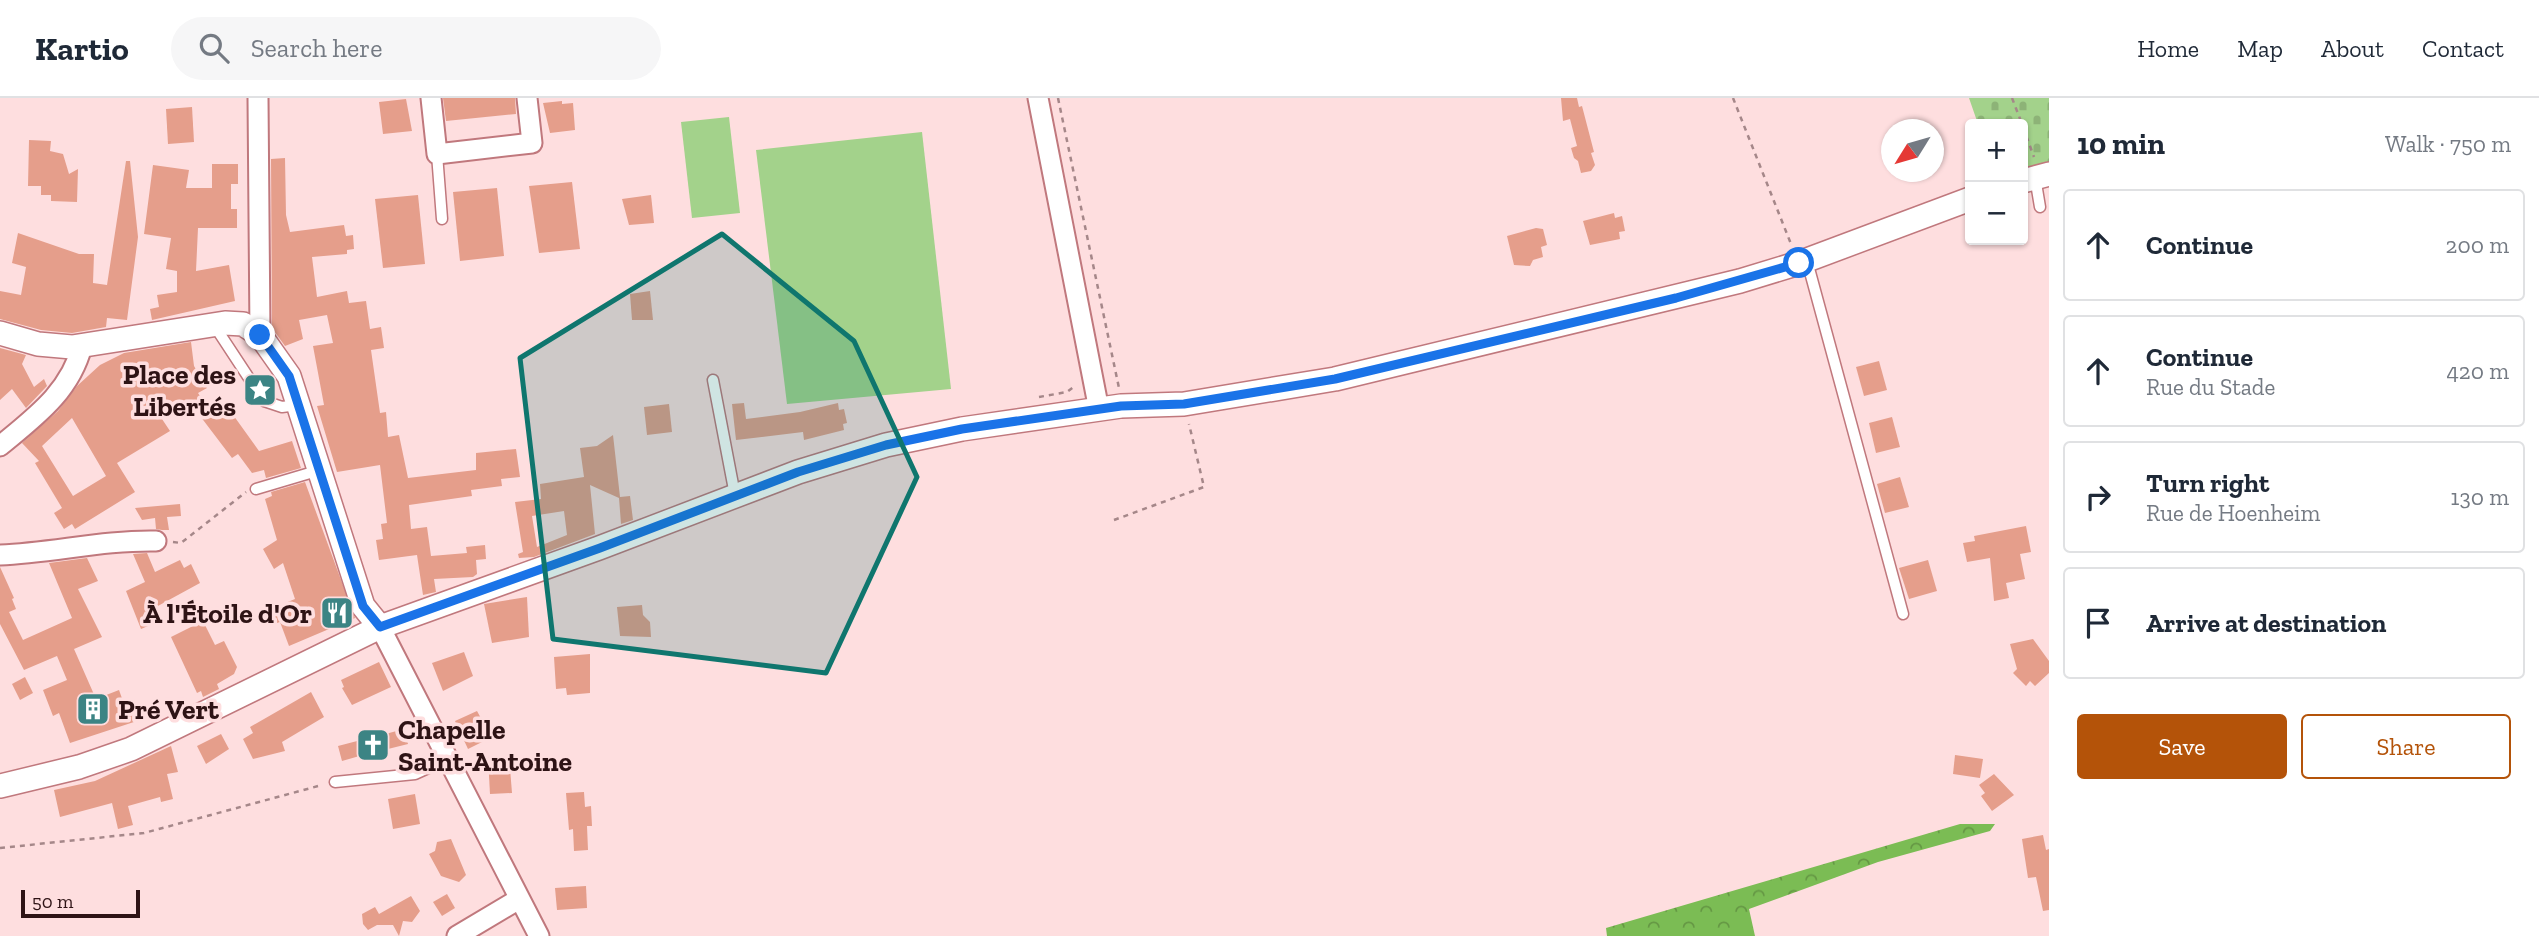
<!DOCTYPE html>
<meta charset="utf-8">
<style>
body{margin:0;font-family:"Zilla Slab",serif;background:#f6f6f7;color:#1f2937}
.controls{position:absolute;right:21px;top:21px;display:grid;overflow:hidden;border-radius:7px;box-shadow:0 2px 5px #0004}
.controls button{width:63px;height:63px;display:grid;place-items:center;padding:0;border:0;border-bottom:2px solid #e0e1e3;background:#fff;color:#1f2937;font:35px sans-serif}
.compass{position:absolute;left:1881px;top:21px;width:63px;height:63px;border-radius:50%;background:#fff;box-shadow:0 2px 5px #0004;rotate:233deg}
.scale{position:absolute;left:21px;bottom:18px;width:119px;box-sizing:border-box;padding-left:7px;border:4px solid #2e1315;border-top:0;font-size:19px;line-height:24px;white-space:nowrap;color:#2e1315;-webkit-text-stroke:5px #fededf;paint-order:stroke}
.stop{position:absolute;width:21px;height:21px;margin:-16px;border:5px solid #1a73e8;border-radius:50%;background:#fff}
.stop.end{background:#1a73e8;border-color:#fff;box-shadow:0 2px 7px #0008}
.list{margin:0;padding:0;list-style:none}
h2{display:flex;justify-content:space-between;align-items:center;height:91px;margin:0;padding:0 28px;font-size:30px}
h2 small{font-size:23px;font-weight:400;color:#747a83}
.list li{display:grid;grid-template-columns:46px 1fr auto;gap:21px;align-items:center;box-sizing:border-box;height:112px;margin:0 14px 14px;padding:0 14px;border:2px solid #e0e1e3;border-radius:7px}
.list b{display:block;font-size:26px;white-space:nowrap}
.list p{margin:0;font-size:23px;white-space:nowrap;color:#747a83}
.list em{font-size:23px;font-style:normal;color:#747a83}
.actions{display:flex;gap:14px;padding:21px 28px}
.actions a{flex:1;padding:16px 0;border:2px solid #b45309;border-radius:7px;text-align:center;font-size:24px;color:#b45309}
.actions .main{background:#b45309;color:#fff}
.icon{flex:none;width:38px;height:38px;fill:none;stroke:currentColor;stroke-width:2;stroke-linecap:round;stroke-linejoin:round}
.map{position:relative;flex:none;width:2049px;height:838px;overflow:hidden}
header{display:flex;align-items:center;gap:42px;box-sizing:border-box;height:98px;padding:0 35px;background:#fff;border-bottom:2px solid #e0e1e3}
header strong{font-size:33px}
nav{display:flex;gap:38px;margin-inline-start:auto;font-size:24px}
.search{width:490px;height:63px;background:#f6f6f7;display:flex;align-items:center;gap:18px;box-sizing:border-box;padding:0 24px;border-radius:38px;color:#747a83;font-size:26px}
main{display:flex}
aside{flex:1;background:#fff}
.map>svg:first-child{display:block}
</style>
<header>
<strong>Kartio</strong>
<div class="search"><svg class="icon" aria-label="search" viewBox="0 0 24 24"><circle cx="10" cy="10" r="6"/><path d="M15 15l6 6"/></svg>Search here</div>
<nav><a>Home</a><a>Map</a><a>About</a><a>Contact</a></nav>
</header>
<main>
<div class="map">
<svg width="2049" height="838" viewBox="0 0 2049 838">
<defs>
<pattern id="forest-crowns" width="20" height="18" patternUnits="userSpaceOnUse" patternTransform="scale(1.75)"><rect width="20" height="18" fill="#7bbc54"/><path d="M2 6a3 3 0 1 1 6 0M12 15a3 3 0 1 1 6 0" fill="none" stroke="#659844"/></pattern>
<pattern id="cemetery-stones" width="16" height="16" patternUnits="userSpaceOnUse" patternTransform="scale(1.75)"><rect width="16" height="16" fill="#a3d28b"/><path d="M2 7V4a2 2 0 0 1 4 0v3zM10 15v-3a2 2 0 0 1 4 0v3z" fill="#8db377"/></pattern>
</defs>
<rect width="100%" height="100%" fill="#fededf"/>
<polygon fill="url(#forest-crowns)" points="1960,726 1995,726 1990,733 1878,764 1749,811 1755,838 1607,838 1606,830"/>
<polygon fill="url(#cemetery-stones)" points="1969,0 2049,0 2049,64 2023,72 2023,26 1978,26"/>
<g fill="#a3d28b">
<polygon points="729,19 740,115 692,120 681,24"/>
<polygon points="922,34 951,291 787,306 756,52"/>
</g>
<g fill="#e59e8b" fill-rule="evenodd">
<polygon points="443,0 515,0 516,16 446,23"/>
<polygon points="1561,0 1577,0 1579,9 1582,8 1594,54 1591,55 1595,67 1591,73 1581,75 1578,63 1574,60 1571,50 1577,48 1570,21 1563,23"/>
<polygon points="406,1 412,33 383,36 379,4"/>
<polygon points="562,3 562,6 573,5 575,32 550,35 543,5"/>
<polygon points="192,9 194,44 168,46 166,11"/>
<polygon points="29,42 51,43 50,53 63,56 69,76 78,71 77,104 51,103 51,97 41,97 41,88 28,88"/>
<polygon points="285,60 286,117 290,134 344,127 346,138 353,137 354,151 347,152 347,156 312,159 317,199 347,193 349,205 366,203 370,231 381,229 384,250 371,252 380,315 386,314 388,339 399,337 408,380 476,372 476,355 516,351 520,379 501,381 502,388 471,392 472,398 409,407 411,431 427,429 431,458 467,455 466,449 485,447 486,461 476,462 477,476 473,479 434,481 436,494 423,497 417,457 379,462 376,442 383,441 381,426 387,425 380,367 337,374 317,308 324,307 313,248 333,245 327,217 299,222 303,241 285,248 272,230 271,61"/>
<polygon points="126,63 130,63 138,139 127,222 107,220 106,229 72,235 41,232 0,221 0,193 21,197 26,169 12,165 18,135 79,156 94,156 93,185 107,187"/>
<polygon points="212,66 238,66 238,86 231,86 231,111 237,111 237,130 198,130 196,173 229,167 235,203 152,222 150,211 159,209 157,197 177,194 177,173 166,171 171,140 144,136 153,67 189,72 186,90 212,90"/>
<polygon points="572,84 580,151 539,155 529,88"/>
<polygon points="497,90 504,158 460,163 453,94"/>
<polygon points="418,97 425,166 383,170 375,101"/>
<polygon points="651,97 654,125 629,127 622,101"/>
<polygon points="1614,115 1615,120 1622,118 1625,133 1619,134 1620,141 1590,147 1583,123"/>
<polygon points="1536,130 1543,131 1547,147 1541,149 1543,159 1533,162 1530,168 1514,167 1507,138"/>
<polygon points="650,193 653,222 632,222 630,196"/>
<path d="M191,244L194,268L207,290L198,295L211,315L226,307L259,353L292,343L301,370L266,380L264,372L252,375L238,356L232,360L191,306L162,321L170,333L117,365L135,394L75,431L72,426L64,431L54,415L62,410L35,365L39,363L22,345L58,313L77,288L100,267L124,255ZM72,320L106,378L73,398L42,348Z"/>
<polygon points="0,250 26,257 22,266 34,289 44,281 47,288 26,310 12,291 0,302"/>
<polygon points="1879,263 1887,292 1864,298 1856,269"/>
<polygon points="744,305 746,321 800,314 838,305 839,312 844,311 847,325 843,326 844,332 804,342 803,334 736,342 732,306"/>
<polygon points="669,306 672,334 647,337 644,309"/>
<polygon points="1892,319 1900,349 1876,355 1869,325"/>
<path d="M613,337L620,399L630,398L633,422L621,426L619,400L590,387L595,436L534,459L519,460L518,456L523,454L515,404L541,401L540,386L584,379L580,350L597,348ZM564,413L567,437L537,449L532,418Z"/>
<polygon points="1900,379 1909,409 1885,415 1877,386"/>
<polygon points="305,384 355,520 289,548 280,524 274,526 268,512 295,501 283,465 274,471 263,451 277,442 265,401 272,398 271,394"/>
<polygon points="180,406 181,418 167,419 169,432 162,432 156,431 155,420 142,422 135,410"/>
<polygon points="2026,428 2031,454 2020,456 2025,481 2006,485 2009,500 1994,503 1990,460 1967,464 1963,445 1975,443 1974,438"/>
<polygon points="147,455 155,474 180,462 184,470 191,466 200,485 156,509 162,522 141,531 126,493 145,484 133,456"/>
<polygon points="87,460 98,483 78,491 102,539 74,551 96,601 119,592 124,606 133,603 140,622 70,645 59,615 53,618 43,592 67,582 57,558 24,572 0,526 0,469 14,500 12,501 16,511 9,514 23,542 72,520 49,465"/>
<polygon points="1928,462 1937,493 1909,501 1899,470"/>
<polygon points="527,499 529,539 492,545 484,506"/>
<polygon points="642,507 643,517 650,524 651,539 620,538 617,509"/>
<polygon points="203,523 215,547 224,543 237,569 234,576 217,586 219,591 203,599 201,593 197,595 171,539"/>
<polygon points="2033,541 2049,563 2049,575 2035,588 2030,583 2026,588 2013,575 2017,571 2010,546"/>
<polygon points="464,554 473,578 443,593 432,565"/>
<polygon points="590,556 590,595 567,597 566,590 556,591 554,559"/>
<polygon points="379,564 391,589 352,607 342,590 344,589 341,582"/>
<polygon points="25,579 33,595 20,602 12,586"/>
<polygon points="311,594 324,619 282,644 285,653 253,661 243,641 253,635 250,629"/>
<polygon points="477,613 483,624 479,626 486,642 468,651 455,623"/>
<polygon points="404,631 408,646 380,653 378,638"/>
<polygon points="221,636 229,651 206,666 197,648"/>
<polygon points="361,642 363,657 342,663 338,648"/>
<polygon points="171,648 178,674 167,676 173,701 161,704 160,699 128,708 133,727 118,731 112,705 60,719 54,692 95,683"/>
<polygon points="1955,657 1983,661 1980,680 1953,676"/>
<polygon points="509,658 512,695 490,696 488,659"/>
<polygon points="1994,676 2014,697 1992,713 1981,698 1985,695 1979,687"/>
<polygon points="584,694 585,709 591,708 592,728 587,728 588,752 574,753 573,731 569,732 566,695"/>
<polygon points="415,696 420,726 393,731 388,701"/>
<polygon points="2043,737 2046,752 2049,751 2049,812 2043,813 2036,779 2028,780 2022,741"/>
<polygon points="451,741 466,777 459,784 441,778 429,756 435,753 437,744"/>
<polygon points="586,788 587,810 557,812 555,790"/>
<polygon points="447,796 455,810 442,818 433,804"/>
<polygon points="411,798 420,813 412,824 403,823 399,838 393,827 377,827 368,832 363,826 362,816 375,809 379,816"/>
</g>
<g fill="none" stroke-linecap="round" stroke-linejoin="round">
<defs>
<g id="service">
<polyline points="437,56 442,121"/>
<polyline points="2035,79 2040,109"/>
<polyline points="1807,163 1903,516"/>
<polyline points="214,227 264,303 282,309 297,307"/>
<polyline points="713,282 735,397"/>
<polyline points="256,391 320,372"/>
<polyline points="335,684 415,676 448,661"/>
</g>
<g id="minor">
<polyline points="258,0 260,237"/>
<polyline points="431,0 437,56 532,45 527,0"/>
<polyline points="1038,0 1099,312"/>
<path d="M0,348C35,319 70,294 82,248"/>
<path d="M0,457C52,455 103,442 156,443"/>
<polyline points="380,529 539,838"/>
<polyline points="457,838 519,801"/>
</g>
<g id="tertiary">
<polyline points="2023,83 2049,76"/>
<polyline points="0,235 38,246 72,249 225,225 243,226 260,237 289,278 363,508 380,529"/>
<polyline points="0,688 79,669 131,651 380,529 599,450 798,374 886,347 962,331 1121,308 1184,306 1335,281 1740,183 1799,165 1970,101"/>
</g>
</defs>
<use href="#service" stroke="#c0787d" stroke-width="13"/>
<use href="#minor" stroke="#c0787d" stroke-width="23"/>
<use href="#tertiary" stroke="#c0787d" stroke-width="26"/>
<g stroke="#a58789" stroke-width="2.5" stroke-dasharray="5 5" stroke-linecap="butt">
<polyline points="1058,0 1119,290"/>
<polyline points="1733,0 1791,146"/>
<polyline points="2012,0 2022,26"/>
<polyline points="2023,29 2034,59"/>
<polyline points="1039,299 1067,294 1075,288"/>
<polyline points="1114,422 1204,389 1189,326"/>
<polyline points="173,444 181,445 246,394"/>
<polyline points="0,750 144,735 322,687"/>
</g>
<use href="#service" stroke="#fff" stroke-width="10"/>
<use href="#minor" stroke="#fff" stroke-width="19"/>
<use href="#tertiary" stroke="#fff" stroke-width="23"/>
</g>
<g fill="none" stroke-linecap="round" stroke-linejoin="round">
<polyline stroke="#1a73e8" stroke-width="9" points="260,237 289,278 363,508 380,529 600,450 798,374 886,347 962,331 1121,308 1184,306 1335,281 1676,200 1799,165"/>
</g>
<path fill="#0f766e" fill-opacity="0.2" stroke="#0f766e" stroke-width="5" stroke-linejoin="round" d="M722,136L854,243L917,379L826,575L553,541L520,260Z"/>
<defs>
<symbol id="sight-square" viewBox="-11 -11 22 22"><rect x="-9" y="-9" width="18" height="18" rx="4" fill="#3c8484" stroke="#fededf"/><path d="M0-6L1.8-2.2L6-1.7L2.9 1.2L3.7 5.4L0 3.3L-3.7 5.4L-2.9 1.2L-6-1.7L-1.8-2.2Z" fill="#fff"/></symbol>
<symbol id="restaurant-square" viewBox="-11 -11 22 22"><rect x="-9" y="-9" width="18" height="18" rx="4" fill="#3c8484" stroke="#fededf"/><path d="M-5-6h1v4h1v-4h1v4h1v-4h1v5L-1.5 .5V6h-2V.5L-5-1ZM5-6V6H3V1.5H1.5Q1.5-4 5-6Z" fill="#fff"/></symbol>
<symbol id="building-square" viewBox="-11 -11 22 22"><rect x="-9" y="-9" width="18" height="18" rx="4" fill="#3c8484" stroke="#fededf"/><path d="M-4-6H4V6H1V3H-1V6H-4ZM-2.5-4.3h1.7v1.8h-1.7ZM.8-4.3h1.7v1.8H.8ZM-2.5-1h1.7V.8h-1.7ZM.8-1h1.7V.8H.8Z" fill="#fff"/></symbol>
<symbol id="church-square" viewBox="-11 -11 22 22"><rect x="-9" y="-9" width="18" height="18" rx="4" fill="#3c8484" stroke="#fededf"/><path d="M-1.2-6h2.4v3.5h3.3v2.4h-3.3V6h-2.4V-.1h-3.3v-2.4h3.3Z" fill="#fff"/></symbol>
</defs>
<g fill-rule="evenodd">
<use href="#sight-square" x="241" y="273" width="38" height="38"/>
<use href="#restaurant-square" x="318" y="496" width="38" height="38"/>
<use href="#building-square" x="74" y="592" width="38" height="38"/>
<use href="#church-square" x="354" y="628" width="38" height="38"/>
</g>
<g text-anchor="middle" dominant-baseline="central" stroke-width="7" stroke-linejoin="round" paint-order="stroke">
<g font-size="28" font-weight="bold" fill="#2e1315" stroke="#fededf" text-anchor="end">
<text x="236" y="276">Place des<tspan x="236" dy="32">Libertés</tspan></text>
<text x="312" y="515">À l'Étoile d'Or</text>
<text x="118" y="611" text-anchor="start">Pré Vert</text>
<text x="398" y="631" text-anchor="start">Chapelle<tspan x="398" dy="32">Saint-Antoine</tspan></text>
</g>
</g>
</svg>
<div class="controls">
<button>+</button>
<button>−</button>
</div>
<svg class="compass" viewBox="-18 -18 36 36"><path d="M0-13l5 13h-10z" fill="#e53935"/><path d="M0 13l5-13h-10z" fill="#747a83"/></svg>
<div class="scale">50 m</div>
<div class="stop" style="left:1799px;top:165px"></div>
<div class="stop end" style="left:260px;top:237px"></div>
</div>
<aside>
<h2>10 min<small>Walk · 750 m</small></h2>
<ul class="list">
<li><svg class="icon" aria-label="ahead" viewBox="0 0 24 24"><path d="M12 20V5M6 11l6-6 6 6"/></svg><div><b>Continue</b></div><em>200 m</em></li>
<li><svg class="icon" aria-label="ahead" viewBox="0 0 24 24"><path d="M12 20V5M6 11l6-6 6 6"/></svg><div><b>Continue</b><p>Rue du Stade</p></div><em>420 m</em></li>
<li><svg class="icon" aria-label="right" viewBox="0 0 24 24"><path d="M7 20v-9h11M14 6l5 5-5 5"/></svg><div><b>Turn right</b><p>Rue de Hoenheim</p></div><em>130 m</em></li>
<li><svg class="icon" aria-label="arrive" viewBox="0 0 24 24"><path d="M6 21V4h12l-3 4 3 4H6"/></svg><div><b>Arrive at destination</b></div></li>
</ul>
<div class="actions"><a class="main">Save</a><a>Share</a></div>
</aside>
</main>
